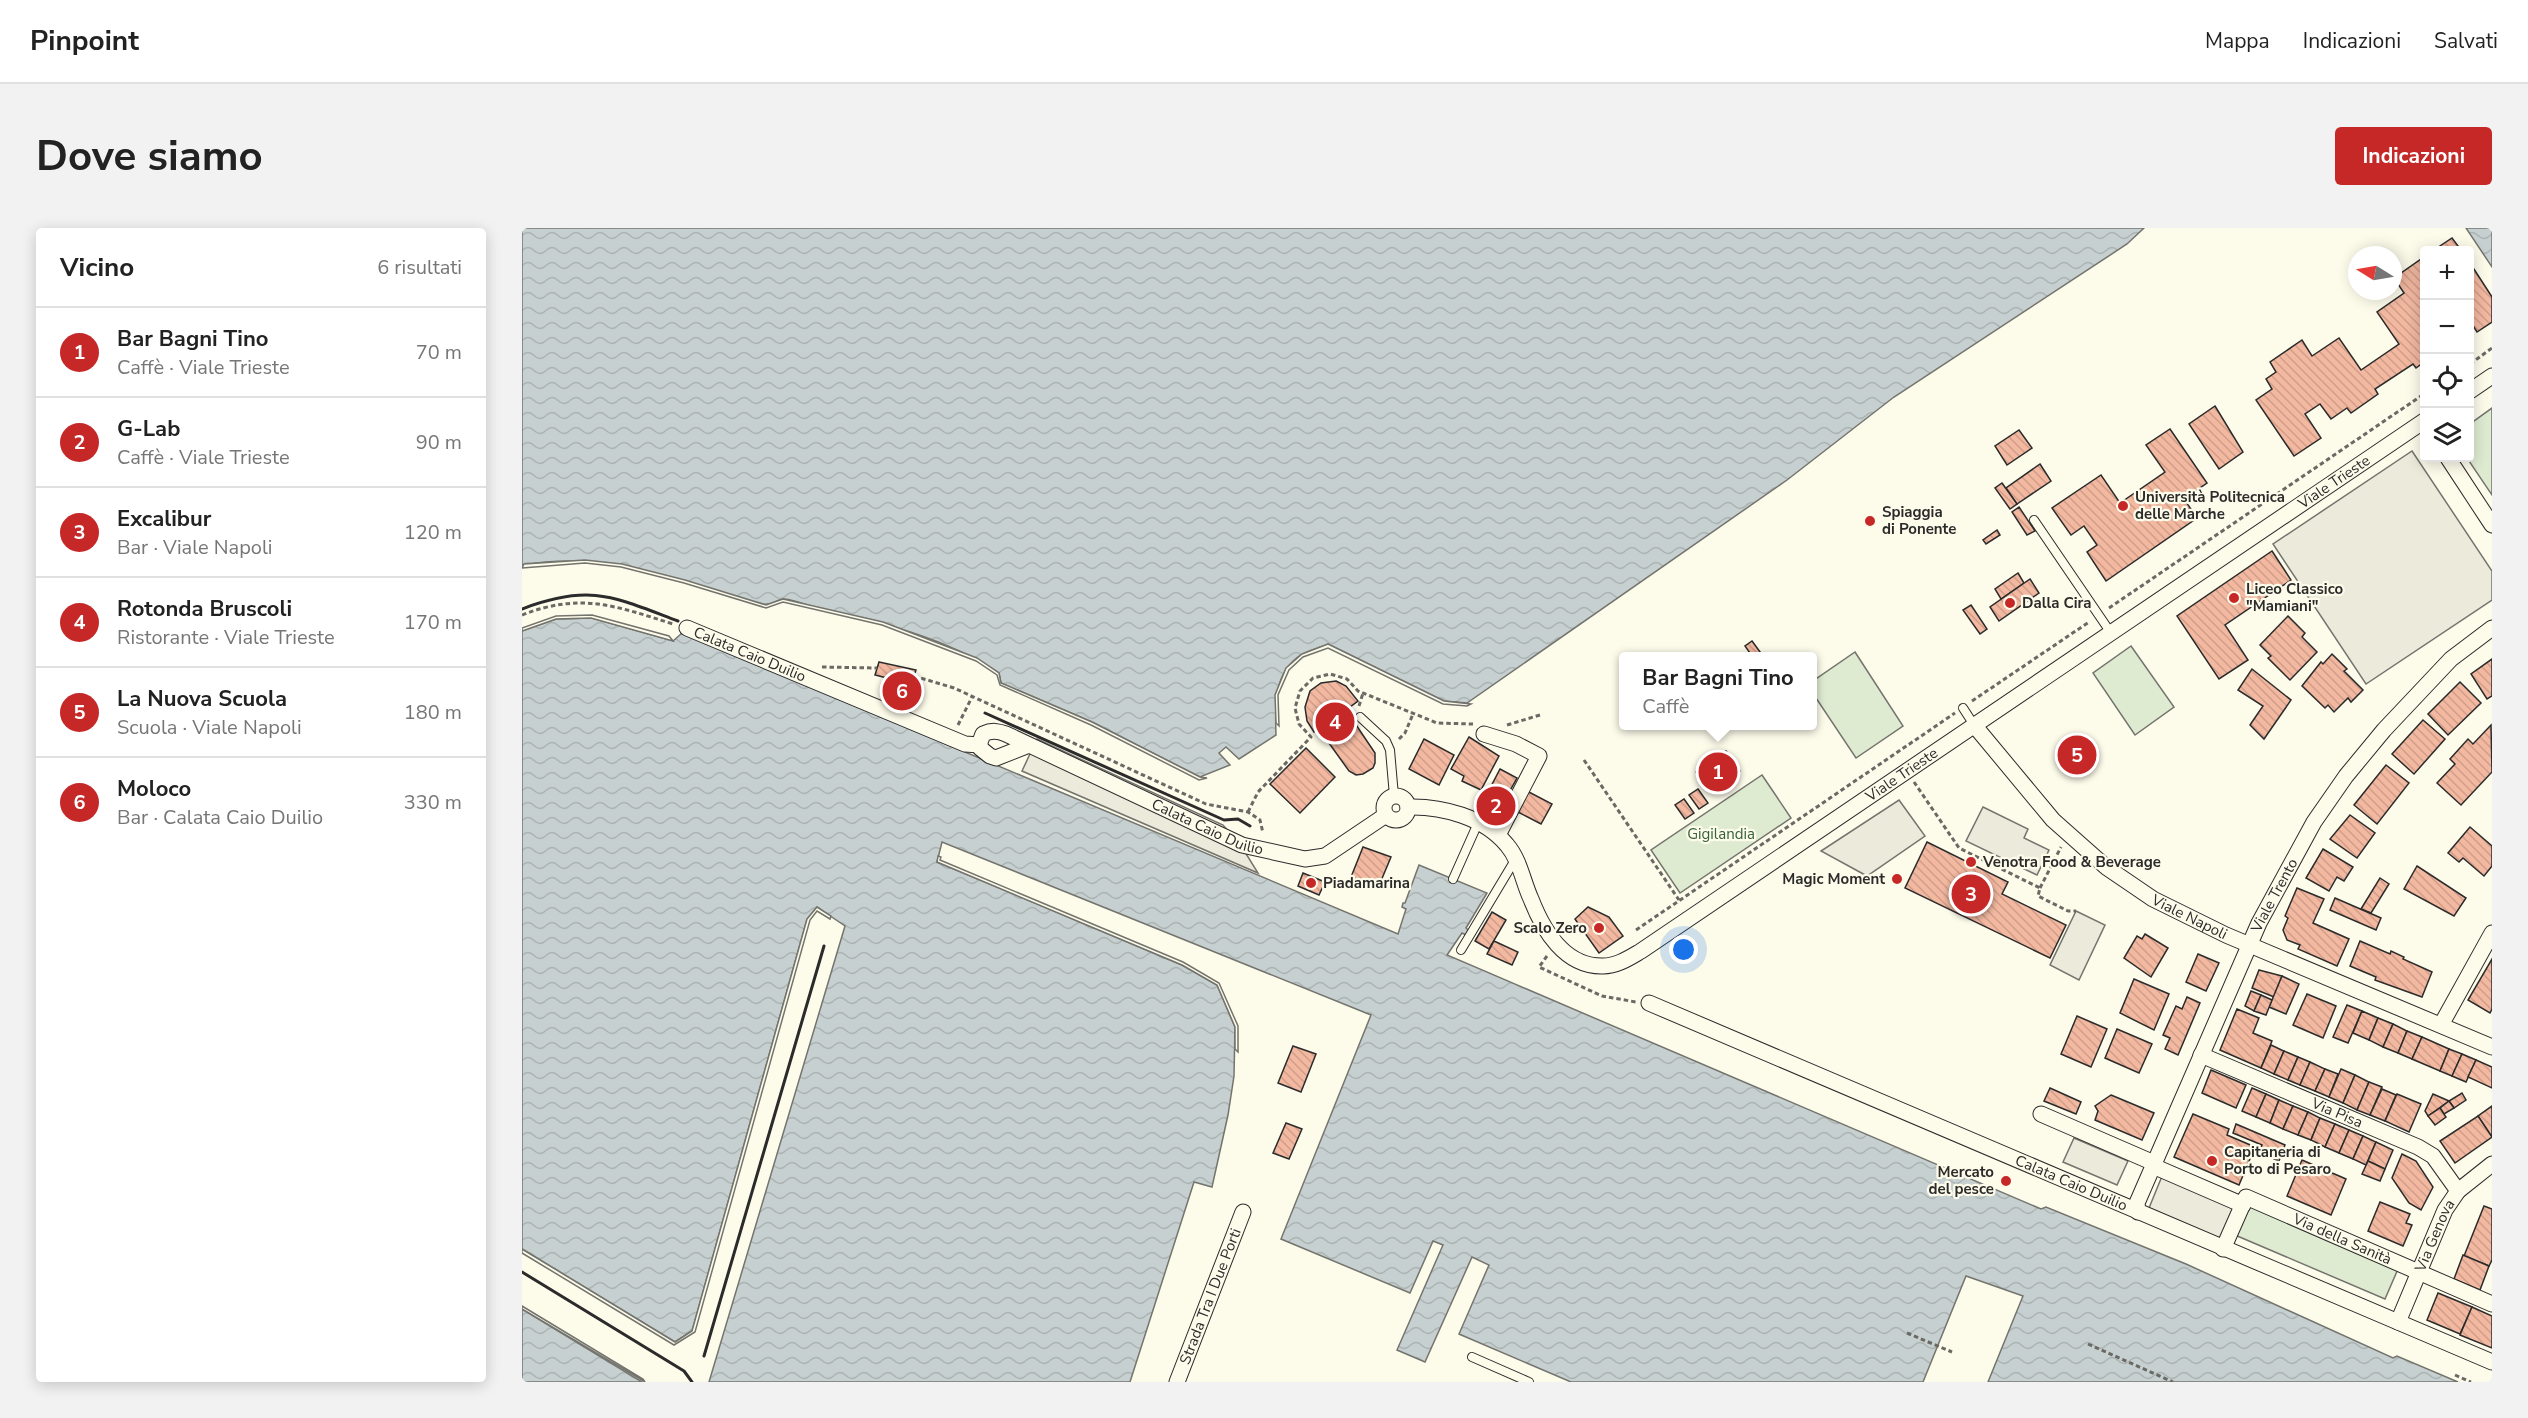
<!DOCTYPE html>
<html lang="it">
<meta charset="utf-8">
<style>
body{margin:0;font-family:"Nunito Sans",sans-serif;background:#f2f2f2;color:#222}
.controls{position:absolute;right:18px;top:18px;display:grid;overflow:hidden;border-radius:6px;box-shadow:0 3px 15px #0003}
.controls button{width:54px;height:54px;display:grid;place-items:center;padding:0;border:0;border-bottom:2px solid #e0e0e0;background:#fff;color:#222;font:30px sans-serif}
.compass{position:absolute;left:1826px;top:18px;width:54px;height:54px;border-radius:50%;background:#fff;box-shadow:0 3px 15px #0003;rotate:281deg}
.you{position:absolute;left:1162px;top:722px;width:21px;height:21px;margin:-15px;border:4px solid #fff;border-radius:50%;background:#1a73e8;box-shadow:0 0 0 9px #1a73e833}
.badge{display:grid;place-items:center;width:39px;height:39px;border-radius:50%;background:#c62828;color:#fff;font-size:20px;font-weight:700}
.pin{position:absolute;translate:-50% -50%;border:3px solid #fff;box-shadow:0 2px 6px #0006}
.popup{position:absolute;left:1097px;top:424px;width:198px;height:78px;box-sizing:border-box;display:grid;place-content:center;border-radius:6px;background:#fff;filter:drop-shadow(0 2px 4px #0005);font-size:20px;white-space:nowrap;color:#767676}
.popup b{font-size:22px;color:#222}
.popup::after{content:'';position:absolute;left:50%;top:100%;margin-left:-12px;border:12px solid transparent;border-top-color:#fff}
.list{margin:0;padding:0;list-style:none}
h2{display:flex;justify-content:space-between;align-items:center;height:78px;margin:0;padding:0 24px;font-size:26px}
h2 small{font-size:20px;font-weight:400;color:#767676}
.list li{display:grid;grid-template-columns:39px 1fr auto;gap:18px;align-items:center;box-sizing:border-box;height:90px;padding:0 24px;border-top:2px solid #e0e0e0}
.list b{display:block;font-size:22px;white-space:nowrap}
.list p{margin:0;font-size:20px;white-space:nowrap;color:#767676}
.list em{font-size:20px;font-style:normal;color:#767676}
.icon{flex:none;width:33px;height:33px;fill:none;stroke:currentColor;stroke-width:2;stroke-linecap:round;stroke-linejoin:round}
.map{position:relative;flex:none;width:1970px;height:1154px;overflow:hidden;border-radius:6px}
header{display:flex;align-items:center;gap:36px;box-sizing:border-box;height:84px;padding:0 30px;background:#fff;border-bottom:2px solid #e0e0e0}
header strong{font-size:28px}
nav{display:flex;gap:33px;margin-inline-start:auto;font-size:21px}
.intro{display:flex;align-items:center;justify-content:space-between;box-sizing:border-box;height:144px;padding:0 36px}
h1{margin:0;font-size:42px}
.button{padding:15px 27px;border-radius:6px;background:#c62828;color:#fff;font-size:21px;font-weight:700}
main{display:flex;gap:36px;padding:0 36px}
aside{flex:1;background:#fff;border-radius:6px;box-shadow:0 3px 15px #0003}
.map>svg:first-child{display:block}
</style>
<header>
<strong>Pinpoint</strong>
<nav><a>Mappa</a><a>Indicazioni</a><a>Salvati</a></nav>
</header>
<div class="intro"><h1>Dove siamo</h1><a class="button">Indicazioni</a></div>
<main>
<aside>
<h2>Vicino<small>6 risultati</small></h2>
<ul class="list">
<li><span class="badge">1</span><div><b>Bar Bagni Tino</b><p>Caffè · Viale Trieste</p></div><em>70 m</em></li>
<li><span class="badge">2</span><div><b>G-Lab</b><p>Caffè · Viale Trieste</p></div><em>90 m</em></li>
<li><span class="badge">3</span><div><b>Excalibur</b><p>Bar · Viale Napoli</p></div><em>120 m</em></li>
<li><span class="badge">4</span><div><b>Rotonda Bruscoli</b><p>Ristorante · Viale Trieste</p></div><em>170 m</em></li>
<li><span class="badge">5</span><div><b>La Nuova Scuola</b><p>Scuola · Viale Napoli</p></div><em>180 m</em></li>
<li><span class="badge">6</span><div><b>Moloco</b><p>Bar · Calata Caio Duilio</p></div><em>330 m</em></li>
</ul>
</aside>
<div class="map">
<svg width="1970" height="1154" viewBox="0 0 1970 1154">
<defs>
<pattern id="water-waves" width="16" height="10" patternUnits="userSpaceOnUse" patternTransform="scale(1.5)"><rect width="16" height="10" fill="#c7d0d0"/><path d="M0 5q4-4 8 0t8 0" fill="none" stroke="#abb3b3"/></pattern>
<pattern id="building-back-hatch" width="6" height="6" patternUnits="userSpaceOnUse" patternTransform="scale(1.5)"><rect width="6" height="6" fill="#f2b8a0"/><path d="M-1 5l2 2M0 0l6 6M5-1l2 2" fill="none" stroke="#d09e8a"/></pattern>
</defs>
<rect width="100%" height="100%" fill="#fdfbea"/>
<g fill="#deebd1" stroke="#74746e" stroke-width="1.5">
<polygon points="1970,180 1970,267 1945,230 1948,230 1948,196"/>
<polygon points="1609,418 1652,479 1613,507 1571,445"/>
<polygon points="1333,424 1381,498 1334,530 1290,464 1291,453"/>
<polygon points="1240,547 1269,590 1158,665 1129,622"/>
<polygon points="1726,977 1876,1041 1863,1071 1713,1007"/>
</g>
<g fill="#eceadb" stroke="#74746e" stroke-width="1.5">
<polygon points="1890,223 1970,343 1970,372 1844,456 1751,316"/>
<polygon points="515,511 701,597 718,616 736,645 500,543"/>
<polygon points="1377,572 1403,608 1345,648 1299,623"/>
<polygon points="1461,579 1506,601 1502,610 1527,622 1515,647 1444,613"/>
<polygon points="1554,683 1583,697 1557,752 1528,737"/>
<polygon points="1552,910 1606,933 1595,957 1541,934"/>
<polygon points="1645,936 1720,968 1701,1012 1627,980"/>
</g>
<g fill="url(#water-waves)" stroke="#74746e" stroke-width="1.5">
<path d="M0,0H1622L1605,16L1372,169L1265,252L945,475L922,473L806,416C798,420 787,422 779,427C751,445 753,478 754,507L717,531L704,519L697,525L708,537L678,549L570,494L479,455L477,445C424,410 359,394 298,381C286,378 274,372 262,371C255,371 249,378 241,376C155,355 93,321 0,337Z"/>
<polygon points="1944,0 1970,0 1970,39"/>
<polygon points="70,390 151,413 160,405 876,706 884,681 880,679 881,675 883,675 897,637 965,665 944,700 946,702 944,707 940,705 925,727 1519,981 1524,979 1664,1036 1871,1130 1875,1128 1936,1154 1466,1154 1501,1068 1444,1048 1401,1154 1049,1154 937,1106 967,1037 950,1029 903,1134 875,1122 921,1017 911,1013 888,1065 759,1011 849,787 420,614 415,634 660,737 695,757 713,799 712,848 706,887 690,959 672,954 608,1154 187,1154 323,698 295,679 285,691 170,1103 153,1114 0,1021 0,403 34,391"/>
<polygon points="0,1081 120,1154 0,1154"/>
</g>
<g fill="#fdfbea" stroke="#74746e" stroke-width="1.5">
<polygon points="63,332 100,336 163,352 244,377 261,371 361,394 455,430 477,445 479,455 570,494 678,549 685,550 677,552 569,497 478,457 475,447 454,433 360,397 261,374 244,380 162,355 99,339 63,335 0,340 2,336"/>
<polygon points="70,387 147,408 151,413 69,390 34,391 0,403 0,400 34,388"/>
<polygon points="806,416 922,473 949,476 945,478 921,476 806,420 781,429 767,442 756,467 757,498 754,495 753,467 764,440 780,426"/>
<polygon points="416,628 419,629 418,632 661,734 697,755 716,798 716,824 713,821 713,799 695,757 660,737 415,634"/>
<polygon points="295,679 309,688 308,691 295,683 288,692 173,1104 152,1117 0,1025 0,1021 153,1114 170,1103 285,691"/>
<polygon points="0,1078 121,1151 123,1154 0,1081"/>
</g>
<g fill="url(#building-back-hatch)" stroke="#2b2b2b" stroke-width="1.5">
<polygon points="1930,10 1939,22 1912,22"/>
<polygon points="1902,29 1902,134 1894,140 1891,136 1853,161 1856,166 1829,185 1825,180 1809,191 1798,176 1783,186 1799,210 1772,228 1734,172 1750,161 1744,151 1754,144 1748,134 1780,112 1790,128 1817,110 1839,142 1877,116 1855,84 1882,65 1872,50"/>
<polygon points="1948,35 1970,69 1970,94 1955,104 1948,93"/>
<polygon points="1693,178 1721,224 1697,241 1667,196"/>
<polygon points="1648,201 1685,255 1662,271 1675,290 1584,353 1565,324 1575,317 1562,298 1549,307 1530,280 1579,247 1598,275 1643,244 1624,217"/>
<polygon points="1497,202 1510,220 1485,237 1473,218"/>
<polygon points="1518,236 1529,253 1495,276 1484,260"/>
<polygon points="1480,255 1495,276 1488,281 1473,260"/>
<polygon points="1497,279 1513,303 1505,307 1490,284"/>
<polygon points="1475,302 1478,307 1464,316 1461,312"/>
<polygon points="1750,323 1769,352 1703,397 1726,432 1697,451 1655,388"/>
<polygon points="1496,345 1502,355 1479,371 1473,361"/>
<polygon points="1508,351 1517,365 1477,393 1468,379"/>
<polygon points="1449,377 1465,401 1458,406 1441,382"/>
<polygon points="1766,388 1783,405 1780,409 1795,424 1768,452 1746,430 1749,428 1738,417"/>
<polygon points="1230,413 1241,428 1230,428 1223,418"/>
<polygon points="1810,426 1825,441 1822,443 1841,462 1829,474 1826,470 1812,484 1806,477 1803,480 1780,458 1799,434 1801,436"/>
<polygon points="1970,431 1970,468 1965,471 1949,446"/>
<polygon points="357,434 394,442 389,456 353,447"/>
<polygon points="1730,441 1769,472 1742,511 1728,497 1741,478 1716,462"/>
<polygon points="372,452 394,457 387,473 366,464"/>
<polygon points="814,453 824,458 836,473 824,482 853,525 853,535 851,540 841,546 834,547 827,543 797,501 792,504 785,493 783,479 788,463 799,455"/>
<polygon points="1938,454 1959,475 1926,507 1906,486"/>
<polygon points="366,464 387,473 384,481 362,471"/>
<polygon points="1901,492 1923,511 1892,546 1870,526"/>
<polygon points="1969,497 1970,544 1939,577 1915,555 1933,536 1928,531 1946,511 1951,516"/>
<polygon points="947,509 977,528 959,562 940,553 942,548 929,541"/>
<polygon points="902,511 932,527 917,557 887,541"/>
<polygon points="784,520 813,549 778,585 748,556"/>
<polygon points="1204,523 1218,543 1188,564 1174,544"/>
<polygon points="1864,537 1887,555 1855,596 1832,577"/>
<polygon points="978,541 995,550 980,577 964,568"/>
<polygon points="1176,561 1186,575 1177,581 1167,567"/>
<polygon points="1003,562 1030,576 1019,596 992,582"/>
<polygon points="1162,571 1172,585 1163,591 1153,577"/>
<polygon points="1828,587 1853,605 1835,630 1808,611"/>
<polygon points="1948,599 1970,618 1970,638 1962,648 1941,630 1937,634 1926,625"/>
<polygon points="1405,614 1486,654 1480,666 1544,697 1528,730 1383,660"/>
<polygon points="841,619 869,629 856,660 829,649"/>
<polygon points="1801,621 1831,639 1822,653 1815,649 1807,663 1784,650"/>
<polygon points="1895,638 1944,670 1932,688 1882,661"/>
<polygon points="781,645 803,654 797,667 776,658"/>
<polygon points="1858,650 1867,656 1849,685 1839,681"/>
<polygon points="1775,660 1802,671 1791,695 1827,711 1815,738 1776,721 1778,717 1765,712 1761,702 1766,690 1763,688"/>
<polygon points="1813,670 1859,690 1854,702 1808,682"/>
<polygon points="1066,679 1087,689 1101,708 1077,725 1053,691"/>
<polygon points="970,684 984,692 967,721 953,713"/>
<polygon points="1623,706 1646,720 1629,749 1602,730 1615,708 1620,711"/>
<polygon points="972,713 996,724 990,737 965,726"/>
<polygon points="1838,713 1868,726 1869,723 1882,729 1881,731 1910,744 1900,769 1853,752 1854,749 1828,738"/>
<polygon points="1676,726 1697,735 1684,763 1664,754"/>
<polygon points="1970,731 1970,781 1968,785 1946,772"/>
<polygon points="1737,742 1760,748 1752,769 1730,760"/>
<polygon points="1760,748 1777,756 1764,786 1747,779"/>
<polygon points="1612,751 1647,766 1632,802 1598,785"/>
<polygon points="1729,763 1739,767 1732,783 1723,778"/>
<polygon points="1785,766 1814,778 1801,810 1771,797"/>
<polygon points="1739,767 1750,772 1744,787 1732,783"/>
<polygon points="1665,769 1678,775 1656,827 1643,821 1648,810 1641,807 1654,778 1660,781"/>
<polygon points="1825,777 1840,783 1826,815 1811,809"/>
<polygon points="1715,781 1737,790 1731,805 1750,813 1739,840 1698,822"/>
<polygon points="1840,783 1856,790 1847,812 1831,805"/>
<polygon points="1555,788 1585,801 1569,839 1539,826"/>
<polygon points="1856,790 1871,796 1861,819 1847,812"/>
<polygon points="1871,796 1885,803 1876,825 1861,819"/>
<polygon points="1595,801 1630,816 1617,845 1583,830"/>
<polygon points="1885,803 1900,809 1890,831 1876,825"/>
<polygon points="1900,809 1927,821 1918,843 1890,831"/>
<polygon points="1749,817 1762,823 1752,846 1739,840"/>
<polygon points="771,818 794,826 779,864 756,855"/>
<polygon points="1927,821 1940,826 1930,848 1918,843"/>
<polygon points="1762,823 1776,829 1766,852 1752,846"/>
<polygon points="1940,826 1954,832 1944,854 1930,848"/>
<polygon points="1776,829 1788,834 1778,857 1766,852"/>
<polygon points="1954,832 1970,839 1970,860 1946,849"/>
<polygon points="1788,834 1803,841 1793,863 1778,857"/>
<polygon points="1803,841 1816,846 1807,869 1793,863"/>
<polygon points="1819,841 1833,847 1821,875 1807,869"/>
<polygon points="1689,842 1724,857 1714,880 1680,865"/>
<polygon points="1833,847 1847,854 1835,882 1821,875"/>
<polygon points="1847,854 1860,859 1848,887 1835,882"/>
<polygon points="1528,860 1559,874 1554,886 1522,873"/>
<polygon points="1730,860 1744,866 1734,889 1720,883"/>
<polygon points="1860,861 1874,867 1863,893 1848,887"/>
<polygon points="1940,865 1944,872 1932,880 1927,873"/>
<polygon points="1744,866 1757,872 1748,895 1734,889"/>
<polygon points="1875,866 1899,876 1887,904 1863,893"/>
<polygon points="1911,866 1927,873 1906,888 1903,883"/>
<polygon points="1589,867 1632,885 1620,912 1573,892 1576,883 1573,878"/>
<polygon points="1757,872 1771,878 1761,901 1748,895"/>
<polygon points="1927,873 1932,880 1922,886 1918,880"/>
<polygon points="1771,878 1786,884 1776,907 1761,901"/>
<polygon points="1970,878 1970,909 1956,888"/>
<polygon points="1918,880 1924,889 1913,897 1906,888"/>
<polygon points="1786,884 1798,890 1789,912 1776,907"/>
<polygon points="1671,886 1707,901 1705,907 1733,919 1717,957 1652,929"/>
<polygon points="1956,888 1970,909 1933,935 1918,913"/>
<polygon points="1798,890 1813,896 1803,919 1789,912"/>
<polygon points="764,895 780,901 767,931 751,925"/>
<polygon points="1714,896 1763,917 1757,933 1737,924 1740,917 1711,905"/>
<polygon points="1813,896 1827,902 1817,925 1803,919"/>
<polygon points="1827,902 1841,908 1831,931 1817,925"/>
<polygon points="1841,908 1854,914 1844,937 1831,931"/>
<polygon points="1854,914 1871,922 1863,941 1846,933"/>
<polygon points="1880,926 1894,933 1911,959 1899,982 1887,975 1870,950"/>
<polygon points="1780,932 1824,951 1809,987 1765,968"/>
<polygon points="1846,933 1863,941 1858,953 1840,946"/>
<polygon points="1858,974 1888,986 1884,995 1890,997 1881,1018 1846,1003"/>
<polygon points="1962,978 1970,981 1970,1032 1967,1038 1942,1028"/>
<polygon points="1941,1027 1967,1038 1958,1062 1932,1051"/>
<polygon points="1916,1065 1950,1079 1938,1106 1905,1092"/>
<polygon points="1950,1079 1970,1088 1970,1120 1938,1107"/>
</g>
<g fill="none" stroke-linecap="round" stroke-linejoin="round">
<defs>
<g id="lane">
<polyline points="1512,292 1589,405"/>
<polyline points="1441,480 1452,497"/>
<polyline points="838,489 864,513 868,522 872,568"/>
<polyline points="931,651 956,595"/>
<polyline points="939,722 993,632"/>
<polyline points="950,1129 1007,1154"/>
</g>
<g id="street">
<polyline points="1948,163 1970,148"/>
<polyline points="1926,230 1970,297"/>
<path id="s1" d="M165,400L443,516L458,517"/>
<path id="s2" d="M1452,497L1531,592L1584,639L1631,671L1704,707L1970,819"/>
<polyline points="962,506 994,516 1017,528 976,607"/>
<path id="s3" d="M507,517L474,530L468,528L458,520V514L461,506C470,502 476,503 484,506L720,617L783,631L803,628L864,587"/>
<circle cx="874" cy="580" r="12"/>
<path id="s4" d="M886,579C920,578 962,589 985,617C998,632 1001,654 1009,671C1021,702 1043,739 1081,738C1095,738 1107,730 1119,723L1902,193"/>
<path id="s5" d="M1127,775L1970,1134"/>
<polyline points="1919,797 1970,705"/>
<path id="s6" d="M1679,827L1896,919L1911,928L1936,963"/>
<polyline points="1519,886 1632,935"/>
<polyline points="1631,938 1721,977"/>
<path id="s7" d="M1616,984L1615,975L1737,695L1792,594L1824,548L1862,502L1929,431L1970,400"/>
<path id="s8" d="M1701,1021L1724,969L1970,1076"/>
<path id="s9" d="M1876,1094L1923,982L1936,963L1970,936"/>
<path id="s10" d="M655,1154L721,984"/>
</g>
</defs>
<use href="#lane" stroke="#2b2b2b" stroke-width="10"/>
<use href="#street" stroke="#2b2b2b" stroke-width="17"/>
<g stroke="#6a6964" stroke-width="3" stroke-dasharray="4.5 3" stroke-linecap="butt">
<polyline points="1948,136 1970,120"/>
<polyline points="1587,380 1902,166"/>
<path d="M0,387C59,364 94,378 151,396"/>
<polyline points="300,439 355,440"/>
<polyline points="392,448 432,460 684,576 726,584 738,592 741,605"/>
<polyline points="1450,473 1567,394"/>
<polyline points="837,478 841,465"/>
<polyline points="436,497 450,469"/>
<polyline points="985,497 1018,487"/>
<polyline points="877,511 883,505 891,486"/>
<polyline points="1062,532 1157,672"/>
<polyline points="1392,554 1437,620 1518,660 1516,668 1546,683 1554,683"/>
<polyline points="726,584 736,564 789,509 777,496 773,480 778,463 791,450 808,446 825,451 836,463 915,495 951,496"/>
<polyline points="1518,660 1539,619"/>
<polyline points="1114,702 1433,485"/>
<polyline points="1025,728 1017,739 1080,768 1114,774"/>
<polyline points="1385,1105 1430,1124"/>
<polyline points="1566,1116 1651,1154"/>
<polyline points="1933,1147 1949,1154"/>
</g>
<use href="#lane" stroke="#fdfbea" stroke-width="8"/>
<use href="#street" stroke="#fdfbea" stroke-width="15"/>
<g stroke="#2b2b2b" stroke-width="3">
<path d="M0,381C68,355 92,369 156,393"/>
<polyline points="463,485 702,592 716,591 728,598"/>
<polyline points="0,1044 162,1143 170,1154"/>
<polyline points="182,1128 302,718"/>
</g>
</g>
<g fill="#c62828" stroke="#fdfbea" stroke-width="2">
<circle cx="1601" cy="278" r="6"/>
<circle cx="1348" cy="293" r="6"/>
<circle cx="1712" cy="370" r="6"/>
<circle cx="1488" cy="375" r="6"/>
<circle cx="1449" cy="634" r="6"/>
<circle cx="1375" cy="651" r="6"/>
<circle cx="789" cy="655" r="6"/>
<circle cx="1077" cy="700" r="6"/>
<circle cx="1690" cy="933" r="6"/>
<circle cx="1484" cy="953" r="6"/>
</g>
<g text-anchor="middle" dominant-baseline="central" stroke-width="4.5" stroke-linejoin="round" paint-order="stroke">
<g font-size="15" fill="#2b2b2b" stroke="#fdfbea">
<text stroke="none"><textPath href="#s4" startOffset="1152">Viale Trieste</textPath></text>
<text stroke="none"><textPath href="#s1" startOffset="68">Calata Caio Duilio</textPath></text>
<text stroke="none"><textPath href="#s4" startOffset="630">Viale Trieste</textPath></text>
<text stroke="none"><textPath href="#s3" startOffset="315">Calata Caio Duilio</textPath></text>
<text stroke="none"><textPath href="#s7" startOffset="346">Viale Trento</textPath></text>
<text stroke="none"><textPath href="#s2" startOffset="292">Viale Napoli</textPath></text>
<text stroke="none"><textPath href="#s6" startOffset="148">Via Pisa</textPath></text>
<text stroke="none"><textPath href="#s5" startOffset="459">Calata Caio Duilio</textPath></text>
<text stroke="none"><textPath href="#s9" startOffset="94">Via Genova</textPath></text>
<text stroke="none"><textPath href="#s8" startOffset="162">Via della Sanità</textPath></text>
<text stroke="none"><textPath href="#s10" startOffset="92">Strada Tra I Due Porti</textPath></text>
</g>
<g font-size="15" font-weight="bold" fill="#2b2b2b" stroke="#fdfbea" text-anchor="start">
<text x="1613" y="269">Università Politecnica<tspan x="1613" dy="17">delle Marche</tspan></text>
<text x="1360" y="284">Spiaggia<tspan x="1360" dy="17">di Ponente</tspan></text>
<text x="1724" y="361">Liceo Classico<tspan x="1724" dy="17">"Mamiani"</tspan></text>
<text x="1500" y="375">Dalla Cira</text>
<text x="1461" y="634">Venotra Food &amp; Beverage</text>
<text x="1363" y="651" text-anchor="end">Magic Moment</text>
<text x="801" y="655">Piadamarina</text>
<text x="1065" y="700" text-anchor="end">Scalo Zero</text>
<text x="1702" y="924">Capitaneria di<tspan x="1702" dy="17">Porto di Pesaro</tspan></text>
<text x="1472" y="944" text-anchor="end">Mercato<tspan x="1472" dy="17">del pesce</tspan></text>
</g>
<g font-size="15" fill="#34623c" stroke="#fdfbea">
<text x="1199" y="606">Gigilandia</text>
</g>
</g>
</svg>
<div class="controls">
<button>+</button>
<button>−</button>
<button><svg class="icon" aria-label="locate" viewBox="0 0 24 24"><circle cx="12" cy="12" r="6"/><path d="M12 2v4M12 18v4M2 12h4M18 12h4"/></svg></button>
<button><svg class="icon" aria-label="layers" viewBox="0 0 24 24"><path d="M12 4l9 5-9 5-9-5zM3 14l9 5 9-5"/></svg></button>
</div>
<svg class="compass" viewBox="-18 -18 36 36"><path d="M0-13l5 13h-10z" fill="#e53935"/><path d="M0 13l5-13h-10z" fill="#767676"/></svg>
<div class="you"></div>
<div class="pin badge" style="left:1196px;top:544px">1</div>
<div class="popup"><b>Bar Bagni Tino</b>Caffè</div>
<div class="pin badge" style="left:974px;top:578px">2</div>
<div class="pin badge" style="left:1449px;top:666px">3</div>
<div class="pin badge" style="left:813px;top:494px">4</div>
<div class="pin badge" style="left:1555px;top:527px">5</div>
<div class="pin badge" style="left:380px;top:463px">6</div>
</div>
</main>
